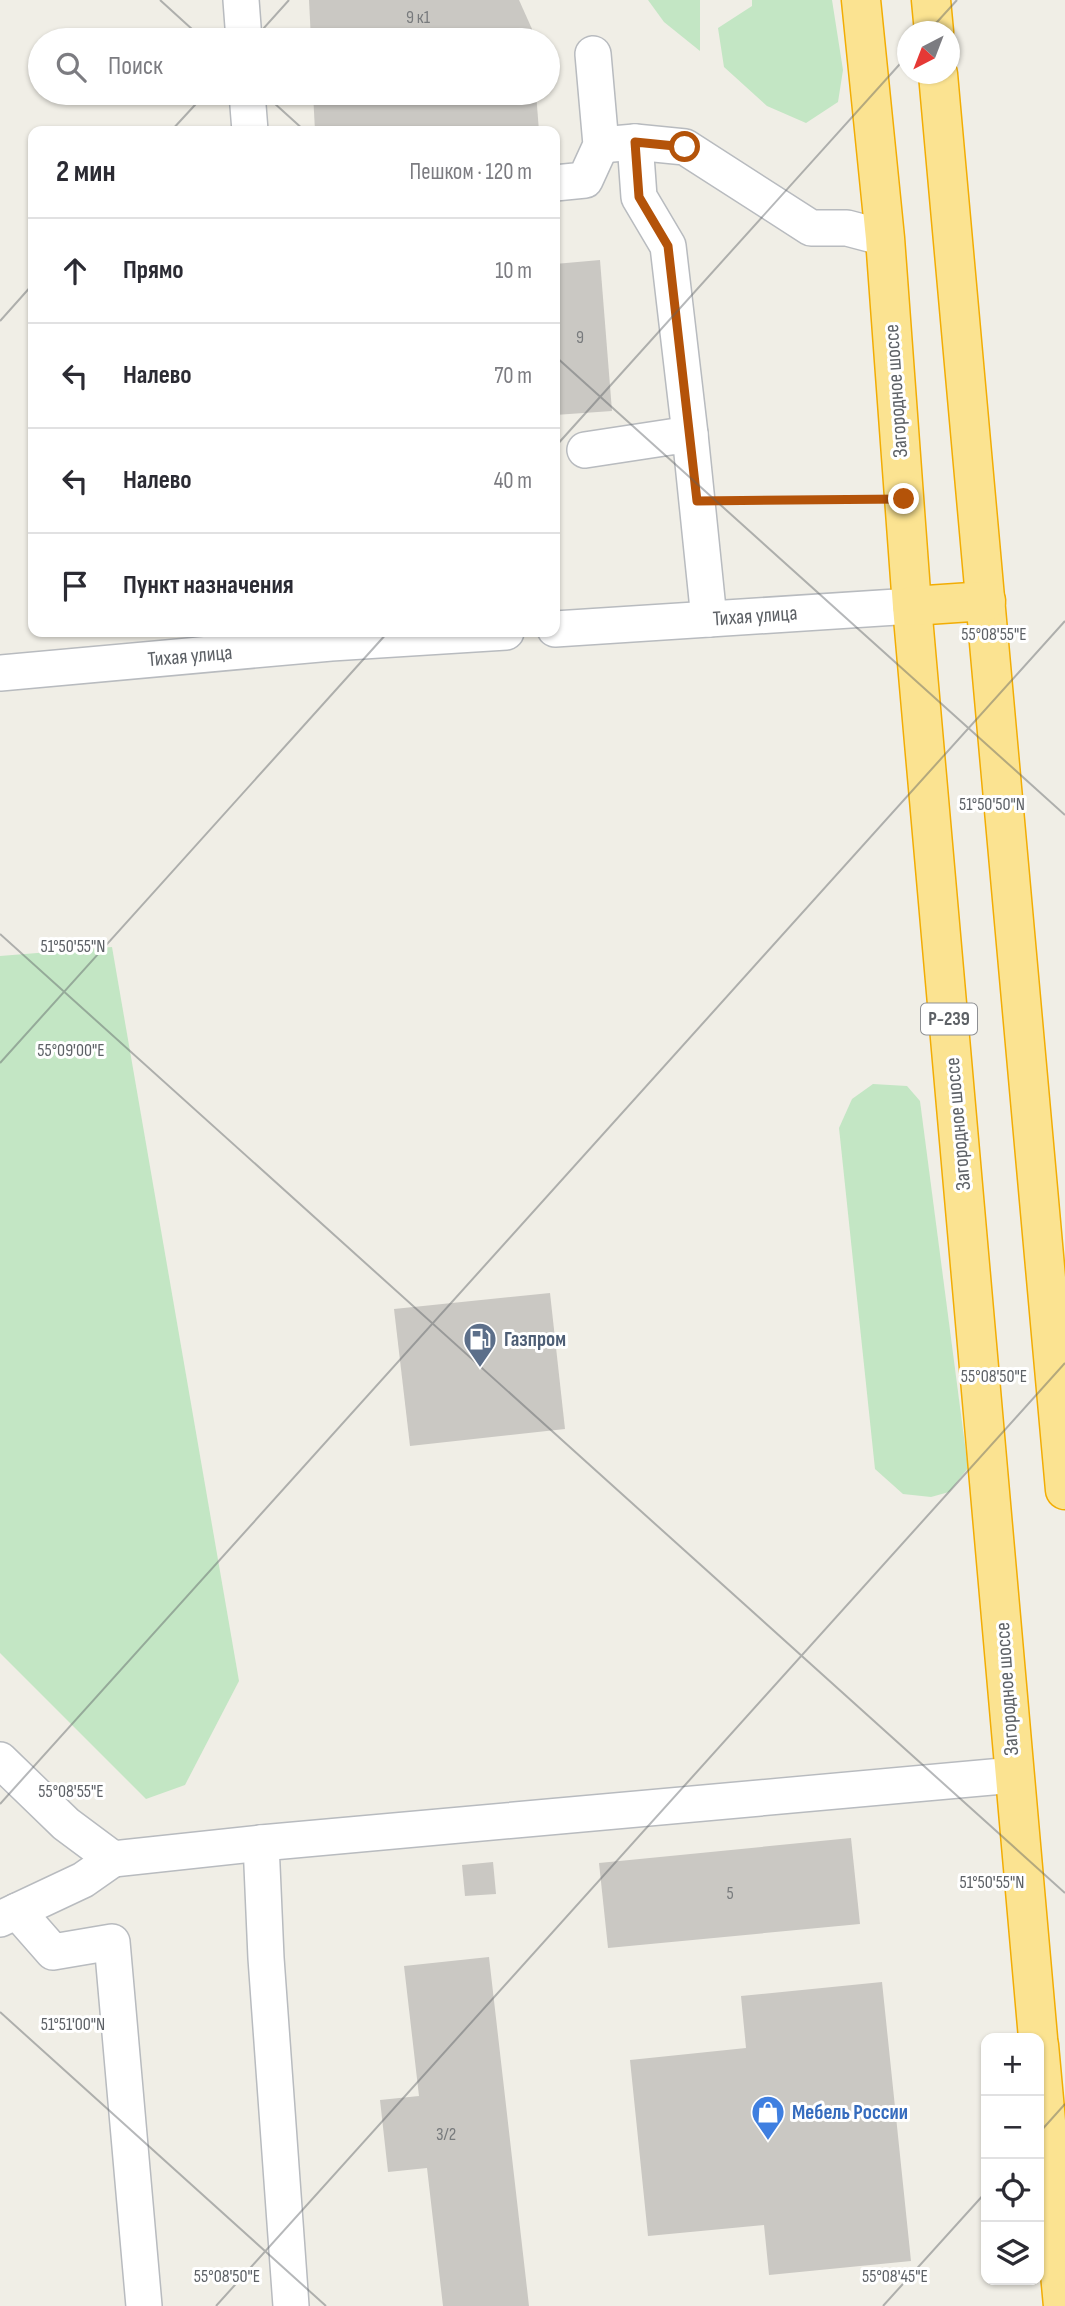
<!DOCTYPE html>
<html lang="ru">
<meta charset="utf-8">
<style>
body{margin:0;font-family:"Sofia Sans Condensed",sans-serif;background:#f7f7f7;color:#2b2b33}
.controls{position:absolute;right:21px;bottom:21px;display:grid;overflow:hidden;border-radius:14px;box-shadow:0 2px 5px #0004}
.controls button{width:63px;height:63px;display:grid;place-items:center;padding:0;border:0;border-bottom:2px solid #e1e1e2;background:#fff;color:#2b2b33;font:35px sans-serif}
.compass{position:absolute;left:897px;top:21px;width:63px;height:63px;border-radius:50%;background:#fff;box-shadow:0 2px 5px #0004;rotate:222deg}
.stop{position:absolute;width:21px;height:21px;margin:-16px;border:5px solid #b45309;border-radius:50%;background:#fff}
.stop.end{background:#b45309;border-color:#fff;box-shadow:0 2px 7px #0008}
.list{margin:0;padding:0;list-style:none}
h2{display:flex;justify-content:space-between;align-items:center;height:91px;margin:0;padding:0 28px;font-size:30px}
h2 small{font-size:23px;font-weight:400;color:#7c7c81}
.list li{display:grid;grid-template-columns:46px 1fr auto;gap:21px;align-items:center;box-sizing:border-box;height:105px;padding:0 28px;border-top:2px solid #e1e1e2}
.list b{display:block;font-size:26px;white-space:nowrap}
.list em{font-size:23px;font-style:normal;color:#7c7c81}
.icon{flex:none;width:38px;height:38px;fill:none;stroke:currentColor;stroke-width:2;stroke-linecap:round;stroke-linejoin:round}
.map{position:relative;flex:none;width:1065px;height:2306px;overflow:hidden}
.search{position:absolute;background:#fff;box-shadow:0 2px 5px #0004;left:28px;top:28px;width:532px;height:77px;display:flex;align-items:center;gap:18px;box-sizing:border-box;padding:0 24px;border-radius:38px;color:#7c7c81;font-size:26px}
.panel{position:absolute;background:#fff;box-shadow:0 2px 5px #0004;left:28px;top:126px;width:532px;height:511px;border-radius:14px}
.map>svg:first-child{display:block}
</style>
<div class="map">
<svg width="1065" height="2306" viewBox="0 0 1065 2306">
<rect width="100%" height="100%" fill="#f0eee6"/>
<g fill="#c3e6c4">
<polygon points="648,0 700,0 700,51 664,22"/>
<polygon points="752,0 832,0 843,70 838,102 806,123 767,106 724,67 718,28 752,6"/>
<polygon points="112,947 239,1681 185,1785 146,1799 0,1653 0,956"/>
<polygon points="873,1084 907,1086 920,1101 968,1468 949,1492 931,1497 903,1494 875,1469 839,1128 852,1099"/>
</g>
<g fill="#cac8c3">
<polygon points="309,0 519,0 532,29 532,40 311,40"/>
<polygon points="313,93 536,93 539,131 315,131"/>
<polygon points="600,260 612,411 555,415 555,264"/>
<polygon points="550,1293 565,1429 410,1446 394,1309"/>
<polygon points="851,1838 860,1924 608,1948 599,1863"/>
<polygon points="493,1862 496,1894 465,1896 462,1865"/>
<polygon points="489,1957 529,2306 443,2306 427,2168 388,2172 380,2100 419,2096 404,1966"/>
<polygon points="882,1982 911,2261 769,2275 764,2225 648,2236 630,2060 746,2048 741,1996"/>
</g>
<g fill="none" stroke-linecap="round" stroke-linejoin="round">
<defs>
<g id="minor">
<polyline points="241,0 244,40"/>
<polyline points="247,93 250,131"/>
<polyline points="635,142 639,197 668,246 690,434"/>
<polyline points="601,145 635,142 685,147 811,228 847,228 885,238"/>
<polyline points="555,183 585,180 601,145 593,54"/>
<polyline points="585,450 690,434 709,619"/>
<polyline points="555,629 912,606"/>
<polyline points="0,673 331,643 506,632"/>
<polyline points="0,1760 66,1824 113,1859 261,1843"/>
<polyline points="17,1911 53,1952 112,1942 144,2306"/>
<polyline points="0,1919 83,1880 113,1859"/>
<polyline points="291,2306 266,1958 261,1843 1014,1775"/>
</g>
<g id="highway">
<polyline points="861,0 885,238 912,606 1038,2038"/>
<polyline points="931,0 934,32"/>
<polyline points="938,74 1065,1490"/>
<polyline points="912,606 986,601"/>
<polyline points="1039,2045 1063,2306"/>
</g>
</defs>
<use href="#minor" stroke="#b8bbbf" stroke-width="38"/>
<use href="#highway" stroke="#f2ad04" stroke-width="41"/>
<polyline stroke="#9cc7a9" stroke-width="4.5" stroke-dasharray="7 3.5" stroke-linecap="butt" points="732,501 870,499"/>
<use href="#minor" stroke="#fff" stroke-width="35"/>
<use href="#highway" stroke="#fbe391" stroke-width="38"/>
</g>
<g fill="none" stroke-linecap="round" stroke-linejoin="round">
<polyline stroke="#b45309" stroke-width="9" points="685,147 635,142 639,197 668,246 697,501 904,499"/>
</g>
<path fill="none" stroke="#5d6166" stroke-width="2" stroke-opacity="0.45" d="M160,0L204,40M928,32L957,0M253,40L289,0M263,93L305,131M171,131L206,93M0,321L33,284M555,356L1065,815M555,447L908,55M0,934L1065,1893M0,1063L388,632M0,1804L1065,621M0,2012L326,2306M1039,2133L1065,2104M216,2306L1065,1363M883,2306L986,2192"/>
<defs>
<symbol id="fuel-pin" viewBox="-11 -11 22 30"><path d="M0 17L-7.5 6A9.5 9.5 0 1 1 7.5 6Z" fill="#5c6f8a" stroke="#fff"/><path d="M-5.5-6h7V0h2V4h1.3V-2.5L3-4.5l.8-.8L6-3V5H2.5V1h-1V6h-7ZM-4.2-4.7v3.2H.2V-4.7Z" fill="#fff"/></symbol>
<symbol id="shop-pin" viewBox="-11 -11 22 30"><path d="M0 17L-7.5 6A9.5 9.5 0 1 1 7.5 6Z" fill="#3f7fe0" stroke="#fff"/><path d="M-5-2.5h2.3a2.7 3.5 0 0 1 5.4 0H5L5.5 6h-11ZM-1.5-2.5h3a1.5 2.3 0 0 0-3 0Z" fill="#fff"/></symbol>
</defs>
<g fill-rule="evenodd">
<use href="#fuel-pin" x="461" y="1320" width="38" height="52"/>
<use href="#shop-pin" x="749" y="2093" width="38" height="52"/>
</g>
<g text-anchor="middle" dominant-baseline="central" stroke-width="6" stroke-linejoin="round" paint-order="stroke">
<g font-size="18" fill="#787b7d">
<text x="418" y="17">9 к1</text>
<text x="580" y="337">9</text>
<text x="730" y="1893">5</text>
<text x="446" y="2134">3/2</text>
</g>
<rect fill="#fff" stroke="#8e9094" stroke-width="2" x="921" y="1003.5" width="56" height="31" rx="5"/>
<g font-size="19" font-weight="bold" fill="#5d6166">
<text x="949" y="1019">Р-239</text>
</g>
<g font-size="21" fill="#5d6166" stroke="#fff">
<text transform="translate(896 391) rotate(-94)">Загородное шоссе</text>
<text transform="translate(755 616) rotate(-4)">Тихая улица</text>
<text transform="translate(190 656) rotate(-5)">Тихая улица</text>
<text transform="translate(958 1124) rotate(-95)">Загородное шоссе</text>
<text transform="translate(1007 1689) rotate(-94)">Загородное шоссе</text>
</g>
<g font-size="21" font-weight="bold" fill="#4e5e75" stroke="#fff" text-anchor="start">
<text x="504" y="1339">Газпром</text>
</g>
<g font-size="21" font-weight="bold" fill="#366cbe" stroke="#fff" text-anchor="start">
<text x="792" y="2112">Мебель России</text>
</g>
</g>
<g font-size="18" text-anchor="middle" fill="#5d6166" stroke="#fff" stroke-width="6" stroke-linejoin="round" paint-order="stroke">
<text x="994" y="640">55°08'55"E</text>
<text x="992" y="810">51°50'50"N</text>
<text x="73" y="952">51°50'55"N</text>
<text x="71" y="1056">55°09'00"E</text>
<text x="994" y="1382">55°08'50"E</text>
<text x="71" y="1797">55°08'55"E</text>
<text x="992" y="1888">51°50'55"N</text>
<text x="73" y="2030">51°51'00"N</text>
<text x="227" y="2282">55°08'50"E</text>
<text x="895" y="2282">55°08'45"E</text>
</g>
</svg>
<div class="controls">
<button>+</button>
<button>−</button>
<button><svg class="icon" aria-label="locate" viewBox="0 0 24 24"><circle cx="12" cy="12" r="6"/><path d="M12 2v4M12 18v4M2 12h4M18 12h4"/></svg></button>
<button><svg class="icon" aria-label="layers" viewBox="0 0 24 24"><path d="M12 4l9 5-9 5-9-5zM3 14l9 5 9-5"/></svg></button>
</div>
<svg class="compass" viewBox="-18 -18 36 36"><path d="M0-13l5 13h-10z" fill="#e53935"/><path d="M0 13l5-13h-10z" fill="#7c7c81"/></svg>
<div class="stop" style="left:685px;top:147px"></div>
<div class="stop end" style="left:904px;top:499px"></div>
<div class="search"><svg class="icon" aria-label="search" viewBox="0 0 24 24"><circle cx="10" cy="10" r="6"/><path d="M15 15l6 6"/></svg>Поиск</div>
<section class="panel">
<h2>2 мин<small>Пешком · 120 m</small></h2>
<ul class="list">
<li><svg class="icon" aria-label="ahead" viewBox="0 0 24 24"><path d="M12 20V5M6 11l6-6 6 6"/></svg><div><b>Прямо</b></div><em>10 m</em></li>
<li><svg class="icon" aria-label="left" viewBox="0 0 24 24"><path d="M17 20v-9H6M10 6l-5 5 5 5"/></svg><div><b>Налево</b></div><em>70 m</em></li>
<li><svg class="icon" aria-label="left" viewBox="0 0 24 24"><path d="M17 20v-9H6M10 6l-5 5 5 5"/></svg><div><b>Налево</b></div><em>40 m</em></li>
<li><svg class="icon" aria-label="arrive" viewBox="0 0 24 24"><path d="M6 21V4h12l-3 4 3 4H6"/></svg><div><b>Пункт назначения</b></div></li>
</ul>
</section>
</div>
